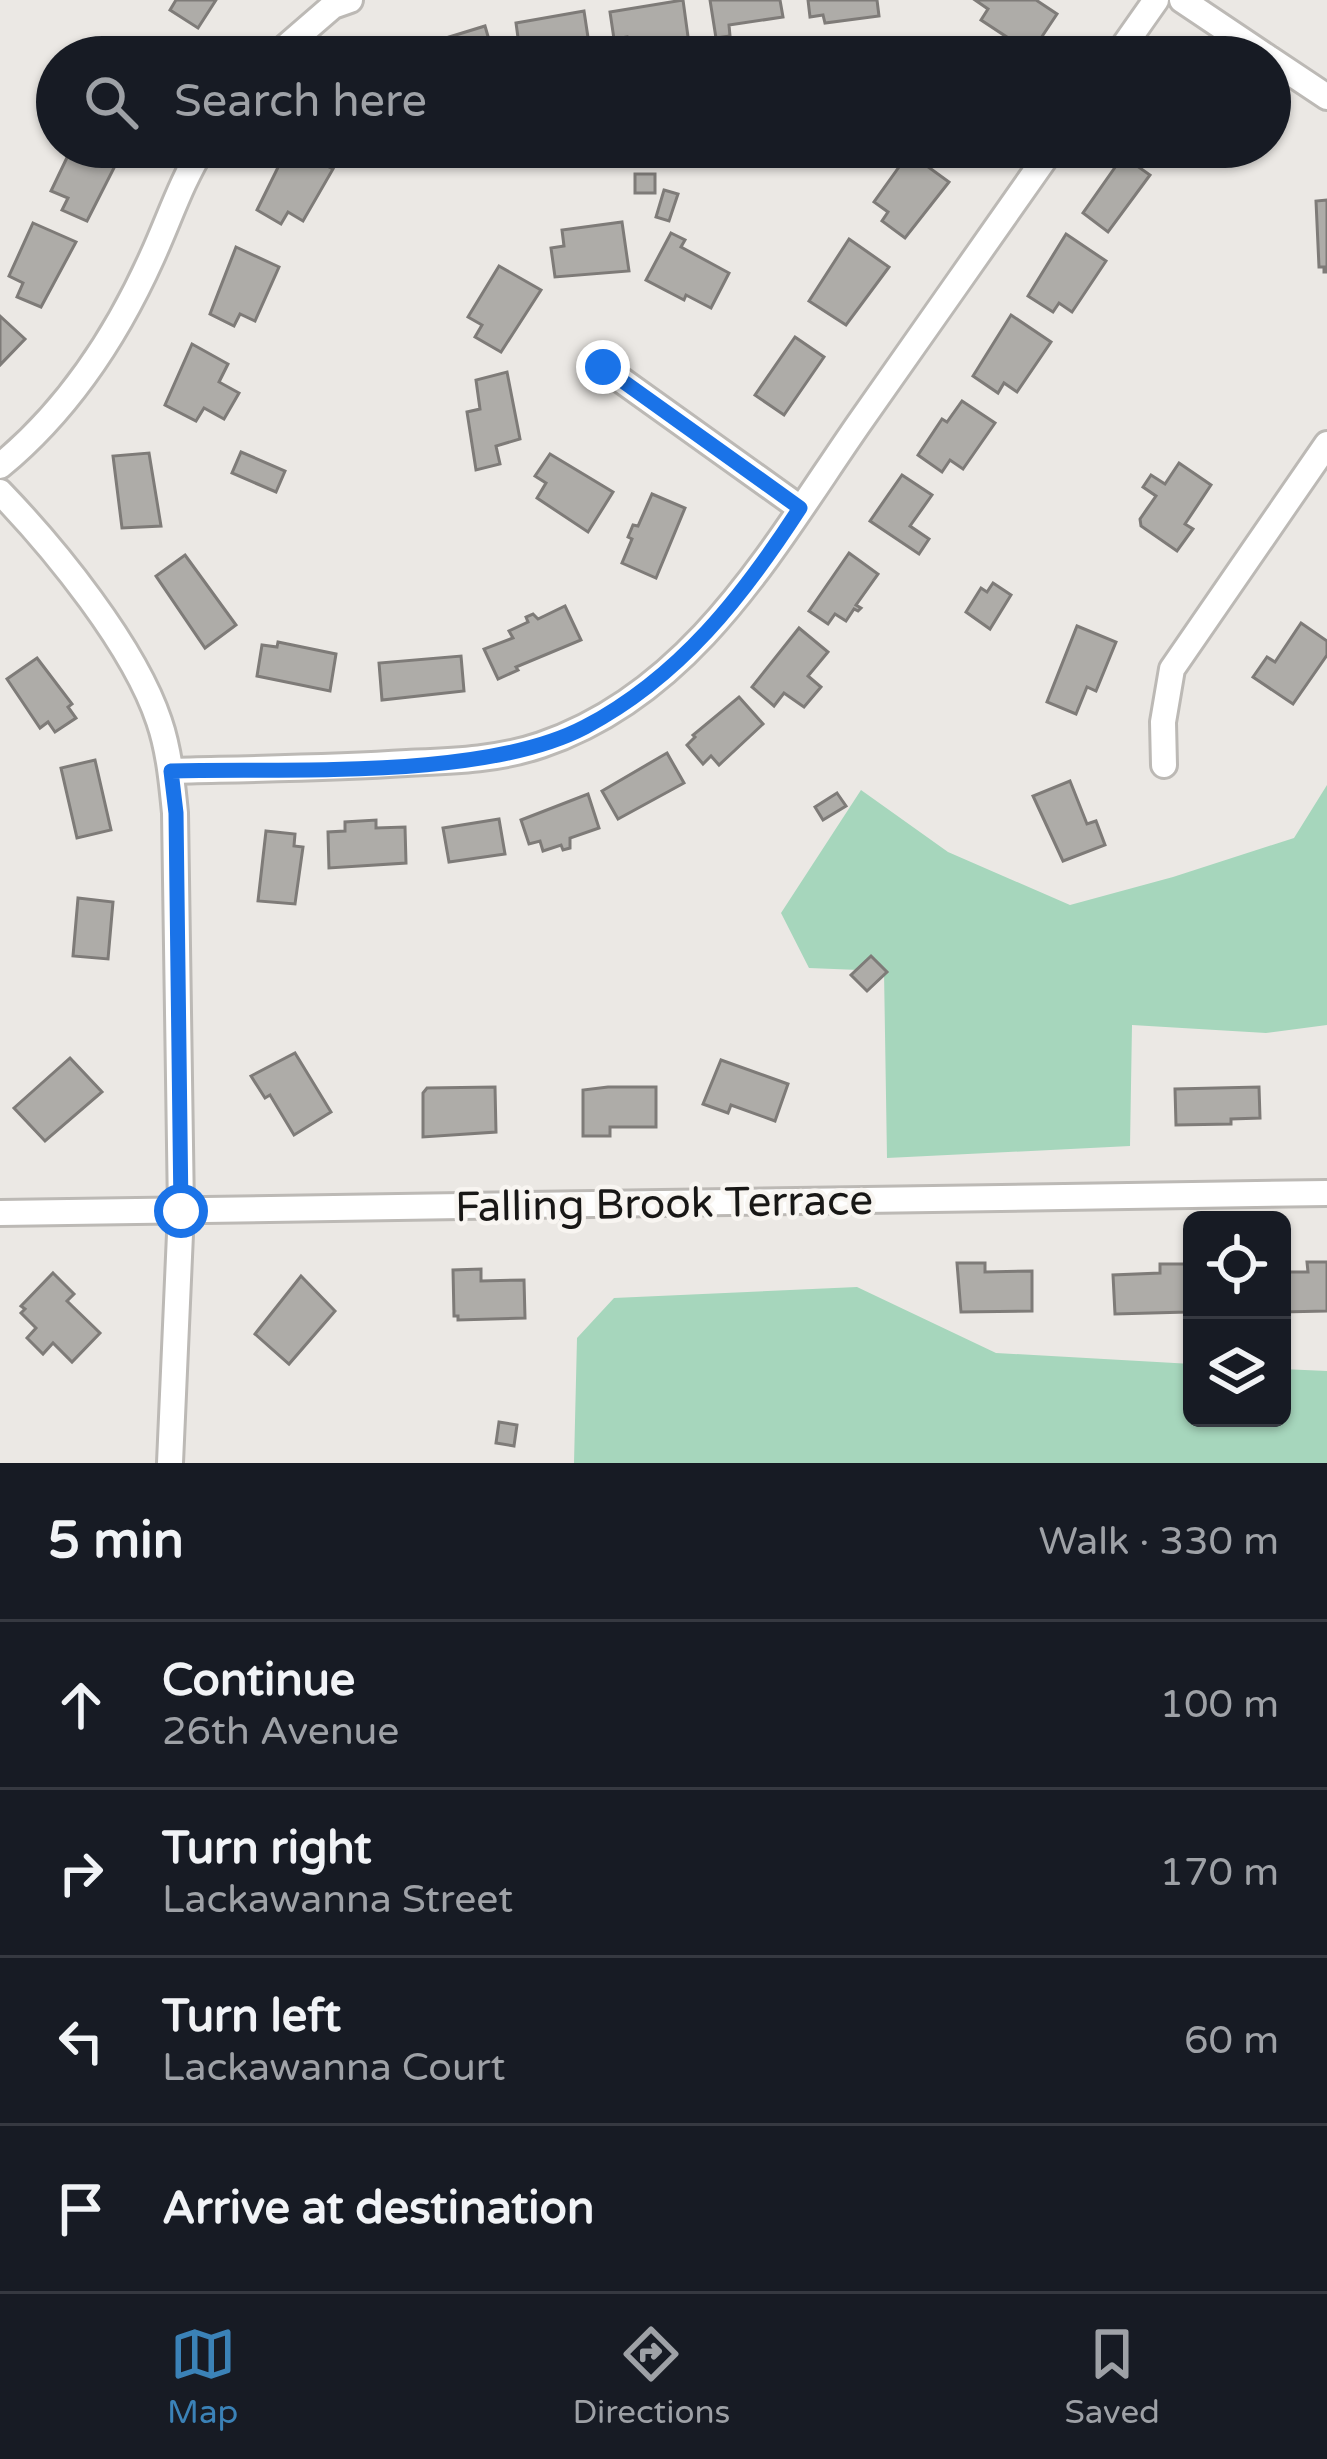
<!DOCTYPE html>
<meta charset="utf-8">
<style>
body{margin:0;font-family:"Varela Round",sans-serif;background:#242831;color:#f1f3f6}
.controls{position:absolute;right:36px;bottom:36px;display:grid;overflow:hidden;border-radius:18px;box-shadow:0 3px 9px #0004}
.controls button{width:108px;height:108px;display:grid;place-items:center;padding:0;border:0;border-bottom:3px solid #363941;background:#171b24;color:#f1f3f6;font:60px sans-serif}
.stop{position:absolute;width:36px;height:36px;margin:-27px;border:9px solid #1a73e8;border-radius:50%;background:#fff}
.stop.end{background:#1a73e8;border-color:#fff;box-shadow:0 3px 12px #0008}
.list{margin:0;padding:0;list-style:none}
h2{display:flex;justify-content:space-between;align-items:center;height:156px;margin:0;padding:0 48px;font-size:51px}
h2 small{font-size:39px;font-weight:400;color:#9ea1a6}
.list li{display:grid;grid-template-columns:78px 1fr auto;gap:36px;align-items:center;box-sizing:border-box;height:168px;padding:0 48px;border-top:3px solid #363941}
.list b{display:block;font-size:45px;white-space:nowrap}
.list p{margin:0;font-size:39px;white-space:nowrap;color:#9ea1a6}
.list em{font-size:39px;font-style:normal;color:#9ea1a6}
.icon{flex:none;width:66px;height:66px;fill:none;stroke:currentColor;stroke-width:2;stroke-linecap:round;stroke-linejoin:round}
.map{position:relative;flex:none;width:1327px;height:1463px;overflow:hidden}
.search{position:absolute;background:#171b24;box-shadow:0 3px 9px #0004;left:36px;right:36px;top:36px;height:132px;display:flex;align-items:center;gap:30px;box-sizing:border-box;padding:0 42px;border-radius:66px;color:#9ea1a6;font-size:45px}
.sheet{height:828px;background:#171b24}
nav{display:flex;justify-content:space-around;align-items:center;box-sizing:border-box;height:168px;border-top:3px solid #363941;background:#171b24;font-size:33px;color:#9ea1a6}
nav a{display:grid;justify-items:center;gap:6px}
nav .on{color:#3b82b7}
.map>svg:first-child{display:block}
</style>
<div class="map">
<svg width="1327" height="1463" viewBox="0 0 1327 1463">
<rect width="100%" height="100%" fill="#ebe8e4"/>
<g fill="#a6d6bc">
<polygon points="1327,785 1327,1025 1266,1033 1132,1025 1130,1146 887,1158 884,971 809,968 781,913 861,790 948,852 1070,905 1173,877 1294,838"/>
<polygon points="857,1287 996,1353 1192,1364 1192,1418 1282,1418 1282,1369 1327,1371 1327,1463 574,1463 577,1338 614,1298"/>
</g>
<g fill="#aeaca8" stroke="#7e7b78" stroke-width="3">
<polygon points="176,0 216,0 198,28 170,10"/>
<polygon points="683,0 689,44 629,54 627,37 614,39 610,12"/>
<polygon points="710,0 780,0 783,17 729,25 730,36 716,38"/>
<polygon points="808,0 877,0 879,16 825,23 823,15 810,17"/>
<polygon points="975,0 1036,0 1057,14 1031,53 981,20 988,9"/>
<polygon points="584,11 589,44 520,52 516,23"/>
<polygon points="485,26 494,57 422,57 419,49 433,42"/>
<polygon points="72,147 99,147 120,156 87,221 62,210 68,198 51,191"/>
<polygon points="288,147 333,169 303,221 288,212 281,224 257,210"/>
<polygon points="552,147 575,147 576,165 553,166"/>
<polygon points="909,153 949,182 905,238 882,221 888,212 874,202"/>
<polygon points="1123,156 1150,175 1108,232 1083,213"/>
<rect x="635" y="174" width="20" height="19"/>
<polygon points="664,190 678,194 669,221 656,217"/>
<polygon points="1327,200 1327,272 1324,272 1324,267 1319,267 1316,201"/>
<polygon points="622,222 629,271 555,277 551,248 564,246 562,230"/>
<polygon points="33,223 76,242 41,307 17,297 23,283 9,276"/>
<polygon points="671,233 685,240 681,247 729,273 711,308 686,295 684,300 646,280"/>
<polygon points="1066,234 1106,261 1072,312 1059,303 1053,312 1028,296"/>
<polygon points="849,239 889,267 846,325 809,301"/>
<polygon points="236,247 279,267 255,321 240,314 234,326 210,314"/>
<polygon points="499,266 541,290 501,352 475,337 482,325 468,317"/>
<polygon points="1011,315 1051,342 1017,392 1004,383 998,393 973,376"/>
<polygon points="0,316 25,339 0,365"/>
<polygon points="795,337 824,357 784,415 755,395"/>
<polygon points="192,344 228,364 219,382 239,393 224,419 204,408 196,421 165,405"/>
<polygon points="507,372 520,439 496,446 500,464 476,470 467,412 480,409 476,380"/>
<polygon points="962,401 995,423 963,469 950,460 942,472 918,455 942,419 947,422"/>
<polygon points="241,452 285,471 276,492 232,473"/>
<polygon points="149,453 161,526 122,528 113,456"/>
<polygon points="550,454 613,492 588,532 537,498 546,483 535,476"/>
<polygon points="1179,463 1211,485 1185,524 1193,529 1177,551 1141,526 1140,519 1156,496 1143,487 1151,475 1165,484"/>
<polygon points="902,475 932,495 910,526 929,539 919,554 870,521"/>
<polygon points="652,494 685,508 656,578 622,563 632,539 628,537 633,525 638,526"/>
<polygon points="849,553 878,574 856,605 861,608 858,611 854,609 846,621 835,614 828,624 809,611"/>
<polygon points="185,555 236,625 205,648 156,576"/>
<polygon points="993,583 1011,595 990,629 966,612 981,588 987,592"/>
<polygon points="565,606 581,640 516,667 518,670 498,679 484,649 513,638 509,631 528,622 526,617 533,614 538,619"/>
<polygon points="1301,623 1327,641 1327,655 1293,704 1253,677 1267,657 1275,662"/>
<polygon points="1077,626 1116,642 1096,691 1087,687 1076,714 1047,702"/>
<polygon points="799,628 828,652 808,676 821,687 804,707 784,693 774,706 752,687"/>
<polygon points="278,642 336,654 330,691 257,676 262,645 277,647"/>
<polygon points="461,656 464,691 382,700 379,663"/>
<polygon points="37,658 72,704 68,707 76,718 55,732 48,722 40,728 7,679"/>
<polygon points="739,697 763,724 719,765 711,756 703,764 687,745 695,737 693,735"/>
<polygon points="667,753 684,783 618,819 602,791"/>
<polygon points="95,760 111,830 77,838 61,768"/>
<polygon points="1070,781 1087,824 1096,821 1105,845 1063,861 1033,796"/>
<polygon points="837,793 846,806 823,820 815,807"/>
<polygon points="588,794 599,828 570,838 570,848 563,850 561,845 543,851 540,841 529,844 521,820"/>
<polygon points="499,819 505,854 449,862 443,828"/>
<polygon points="376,820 376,828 405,827 406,863 329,868 328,832 345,831 345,822"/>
<polygon points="266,831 295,834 294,846 303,847 295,904 258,901"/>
<polygon points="78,898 113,902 108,959 73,956"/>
<polygon points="871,956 887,972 867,991 851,975"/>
<polygon points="295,1053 331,1112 294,1135 270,1095 265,1098 251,1076"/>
<polygon points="70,1058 102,1092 45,1141 14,1108"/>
<polygon points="721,1060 788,1084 775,1121 731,1105 728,1113 703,1104"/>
<polygon points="495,1087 496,1132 423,1137 423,1093 427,1088"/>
<polygon points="608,1087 656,1087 656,1127 610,1127 610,1136 583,1136 583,1090"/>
<polygon points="1259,1087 1260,1118 1231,1119 1231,1124 1176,1125 1175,1089"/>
<polygon points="1307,1262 1327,1262 1327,1311 1282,1312 1282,1272 1308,1272"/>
<polygon points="957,1263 985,1263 985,1272 1032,1271 1032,1311 961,1312"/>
<polygon points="1160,1264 1185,1264 1187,1312 1115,1314 1113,1275 1160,1273"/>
<polygon points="481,1269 481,1281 524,1280 525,1318 458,1320 458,1316 454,1316 453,1270"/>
<polygon points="53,1273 74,1294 67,1301 100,1333 72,1362 53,1343 43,1354 27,1338 36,1328 21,1313 25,1309 21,1306"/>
<polygon points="301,1276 335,1311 289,1364 255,1334"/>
<polygon points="499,1422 517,1425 514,1446 496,1443"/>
</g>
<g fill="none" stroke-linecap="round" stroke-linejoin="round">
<defs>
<g id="minor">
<polyline points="1182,0 1267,57"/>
<polyline points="274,57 333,6 350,0"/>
<polyline points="1116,57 1156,0"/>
<polyline points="1270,59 1327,97"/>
<polyline points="603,367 800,508"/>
<path d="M0,466C68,410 116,337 152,257C169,220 181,182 203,147"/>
<path d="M0,492C55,549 134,646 159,721C169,750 172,782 175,813L181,1211L170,1463"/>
<polyline points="1164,765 1163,722 1172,669 1327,444"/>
<path d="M171,771C249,769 328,768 407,763C452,761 497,760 541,745C694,693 773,547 860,422C924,330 989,239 1053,147"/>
<polyline points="0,1213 1327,1193"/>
</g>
</defs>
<use href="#minor" stroke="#bcb9b5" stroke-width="30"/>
<use href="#minor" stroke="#fff" stroke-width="24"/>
</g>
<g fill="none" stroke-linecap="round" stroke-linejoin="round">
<path stroke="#1a73e8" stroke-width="15" d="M181,1211L176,813L171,771C287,768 484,780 585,727C680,677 743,596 800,508L603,367"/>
</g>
<g text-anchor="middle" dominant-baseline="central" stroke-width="9" stroke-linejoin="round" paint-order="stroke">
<g font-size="42" fill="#181716" stroke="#f8f5f1">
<text transform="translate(664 1204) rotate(-1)">Falling Brook Terrace</text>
</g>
</g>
</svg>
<div class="controls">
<button><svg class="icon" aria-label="locate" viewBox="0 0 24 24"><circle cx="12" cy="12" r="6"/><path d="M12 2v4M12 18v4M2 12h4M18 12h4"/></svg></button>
<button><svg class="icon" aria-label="layers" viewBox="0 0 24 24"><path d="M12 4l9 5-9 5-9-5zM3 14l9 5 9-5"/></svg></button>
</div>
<div class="stop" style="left:181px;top:1211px"></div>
<div class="stop end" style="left:603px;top:367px"></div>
<div class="search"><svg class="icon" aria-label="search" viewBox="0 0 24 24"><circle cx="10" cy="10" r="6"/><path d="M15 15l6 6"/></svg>Search here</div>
</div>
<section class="sheet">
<h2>5 min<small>Walk · 330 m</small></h2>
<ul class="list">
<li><svg class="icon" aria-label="ahead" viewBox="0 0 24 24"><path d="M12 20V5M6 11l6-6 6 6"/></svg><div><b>Continue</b><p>26th Avenue</p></div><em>100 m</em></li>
<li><svg class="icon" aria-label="right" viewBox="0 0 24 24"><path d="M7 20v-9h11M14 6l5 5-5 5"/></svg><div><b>Turn right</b><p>Lackawanna Street</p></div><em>170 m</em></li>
<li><svg class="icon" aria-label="left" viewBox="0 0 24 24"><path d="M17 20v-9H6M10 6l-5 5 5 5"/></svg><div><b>Turn left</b><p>Lackawanna Court</p></div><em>60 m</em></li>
<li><svg class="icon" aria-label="arrive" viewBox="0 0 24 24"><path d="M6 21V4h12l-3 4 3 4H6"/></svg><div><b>Arrive at destination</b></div></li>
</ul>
</section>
<nav>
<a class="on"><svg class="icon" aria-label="map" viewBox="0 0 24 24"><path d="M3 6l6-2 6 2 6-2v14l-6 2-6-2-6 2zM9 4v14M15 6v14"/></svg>Map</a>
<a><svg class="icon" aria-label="directions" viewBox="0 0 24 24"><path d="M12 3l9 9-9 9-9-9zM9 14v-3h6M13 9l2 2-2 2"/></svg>Directions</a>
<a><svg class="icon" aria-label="saved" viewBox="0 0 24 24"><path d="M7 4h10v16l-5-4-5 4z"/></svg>Saved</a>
</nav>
